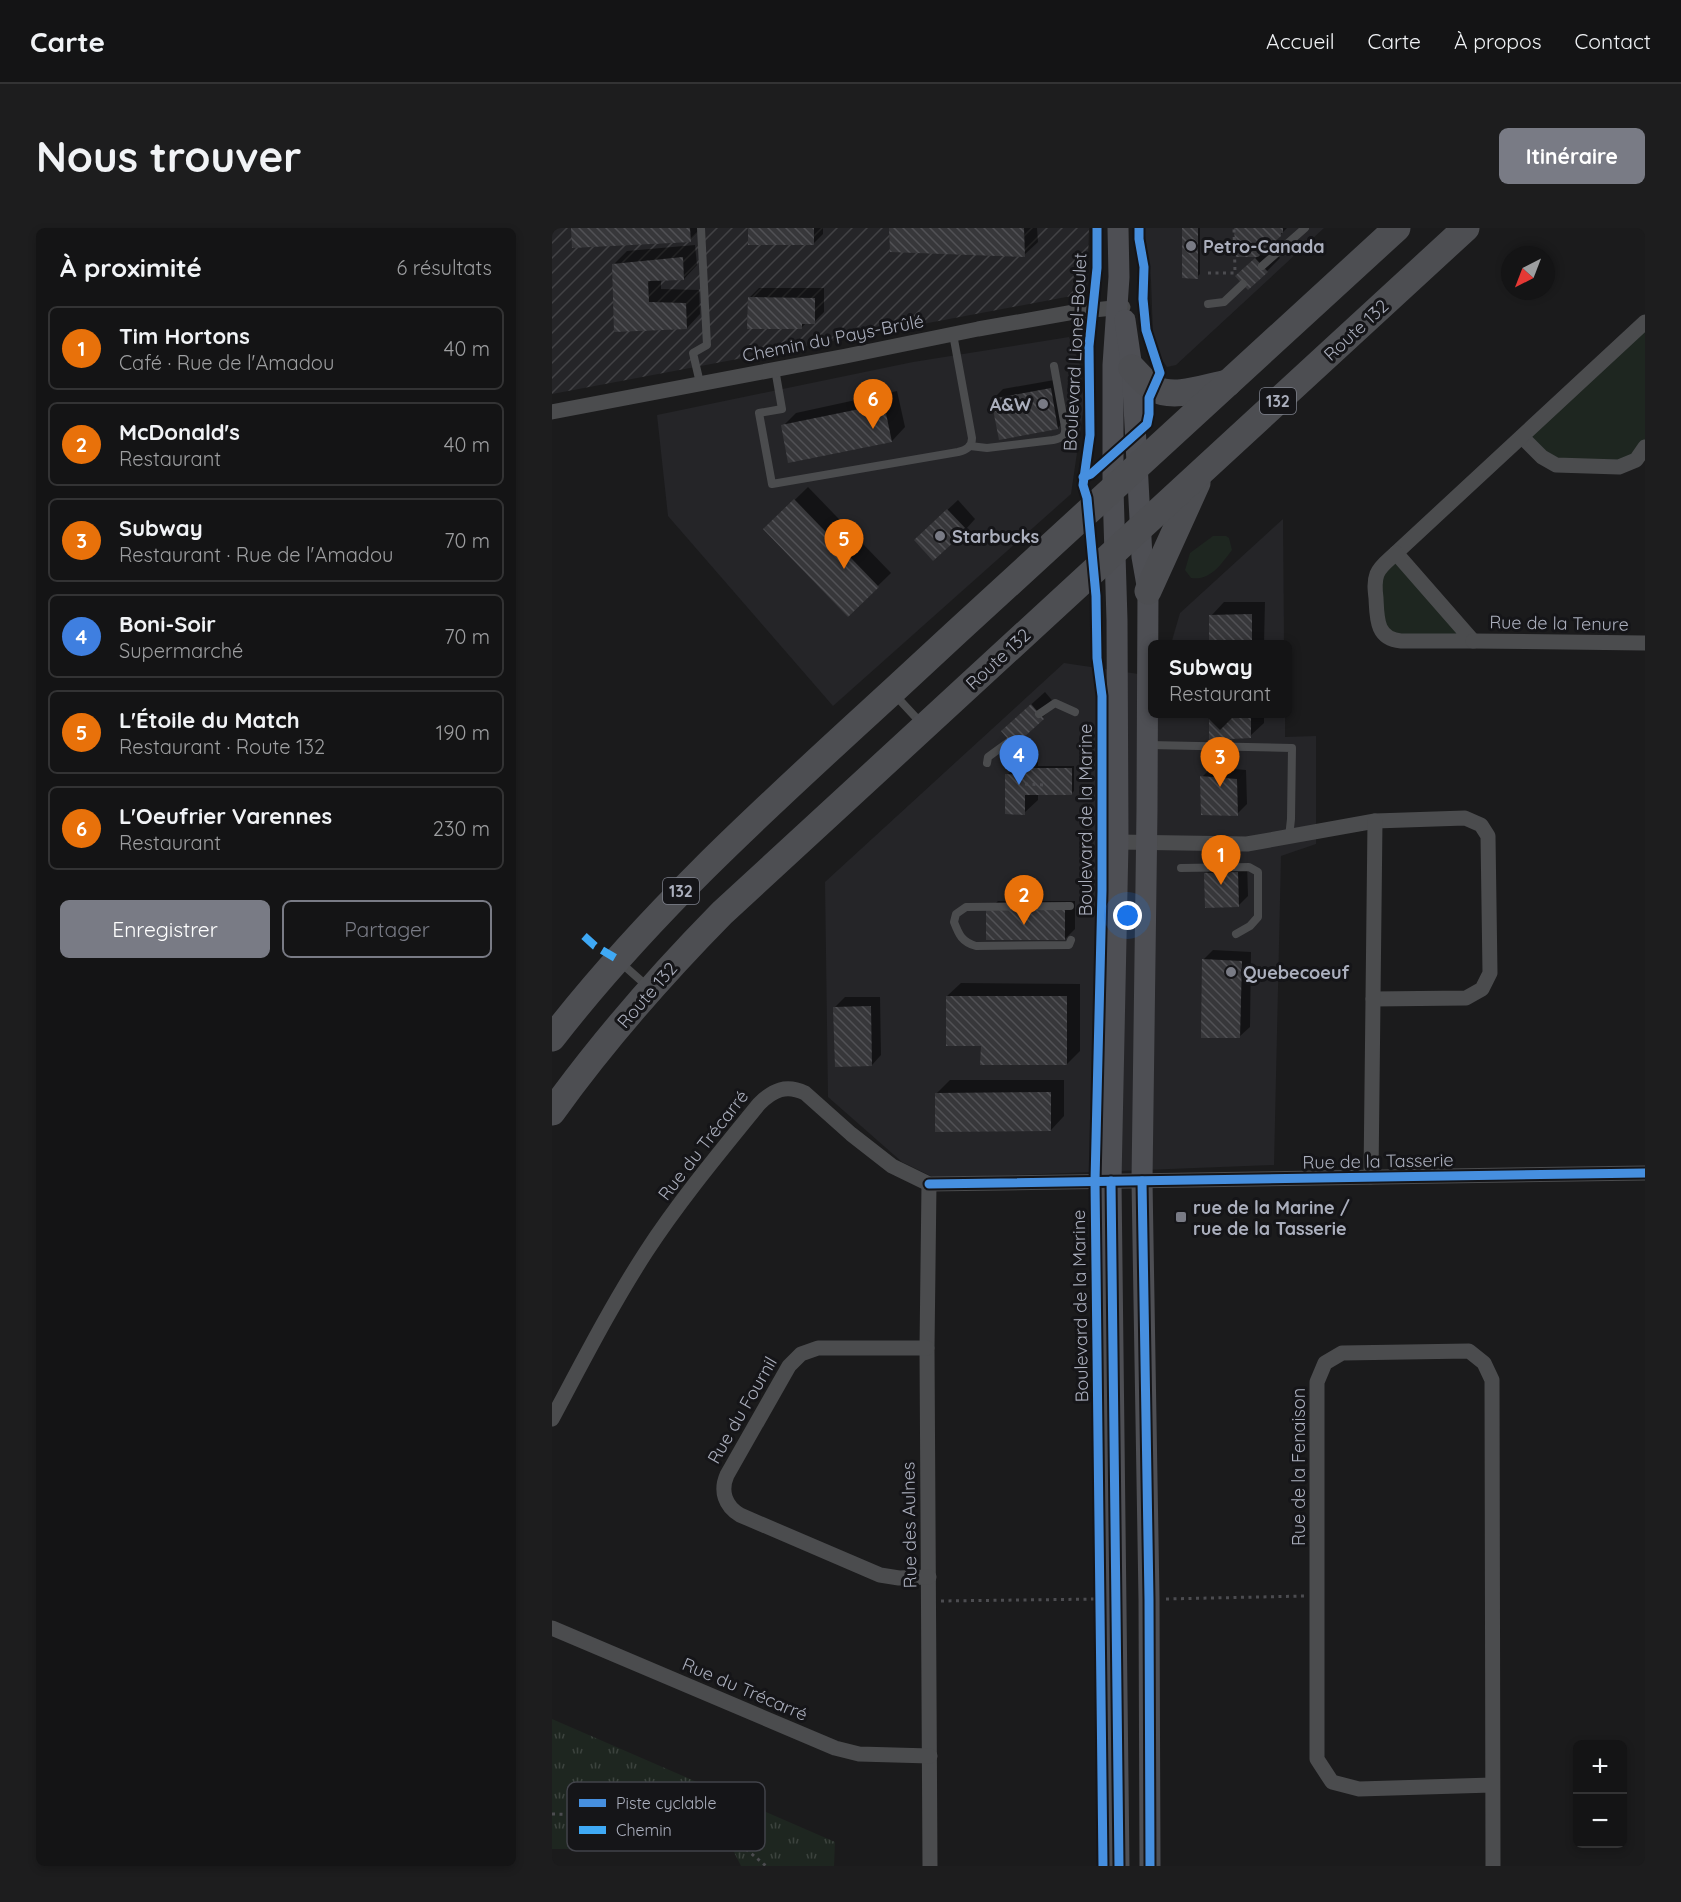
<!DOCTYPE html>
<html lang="fr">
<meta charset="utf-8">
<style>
body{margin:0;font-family:Quicksand,sans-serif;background:#1d1d1e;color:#f1f3f6}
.controls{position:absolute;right:18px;bottom:18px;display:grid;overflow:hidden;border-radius:9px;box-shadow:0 3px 9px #0003}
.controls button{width:54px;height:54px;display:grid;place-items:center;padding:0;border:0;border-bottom:2px solid #333334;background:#141415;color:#f1f3f6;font:30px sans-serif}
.compass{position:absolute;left:949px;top:18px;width:54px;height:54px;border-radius:50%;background:#141415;box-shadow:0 3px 9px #0003;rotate:222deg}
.you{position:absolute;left:576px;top:688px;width:21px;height:21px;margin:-15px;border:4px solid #fff;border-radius:50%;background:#1a73e8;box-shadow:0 0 0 9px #1a73e833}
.badge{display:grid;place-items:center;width:39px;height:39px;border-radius:50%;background:#797b85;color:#fff;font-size:20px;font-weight:700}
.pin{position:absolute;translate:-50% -50px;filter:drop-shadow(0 2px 3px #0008)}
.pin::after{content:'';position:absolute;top:32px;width:21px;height:18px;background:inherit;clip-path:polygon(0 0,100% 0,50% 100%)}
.popup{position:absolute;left:596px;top:412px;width:144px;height:78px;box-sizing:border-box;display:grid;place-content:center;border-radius:9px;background:#141415;filter:drop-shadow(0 2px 4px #0005);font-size:20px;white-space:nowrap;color:#9d9ea0}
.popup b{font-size:22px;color:#f1f3f6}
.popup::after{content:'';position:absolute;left:50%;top:100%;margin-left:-12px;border:12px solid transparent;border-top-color:#141415}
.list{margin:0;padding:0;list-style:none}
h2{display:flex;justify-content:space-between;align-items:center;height:78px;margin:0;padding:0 24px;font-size:26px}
h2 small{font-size:20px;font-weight:400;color:#9d9ea0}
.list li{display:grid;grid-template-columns:39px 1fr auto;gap:18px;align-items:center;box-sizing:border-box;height:84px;margin:0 12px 12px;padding:0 12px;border:2px solid #333334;border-radius:9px}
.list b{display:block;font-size:22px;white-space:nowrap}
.list p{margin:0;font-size:20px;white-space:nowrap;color:#9d9ea0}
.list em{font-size:20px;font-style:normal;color:#9d9ea0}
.actions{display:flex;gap:12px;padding:18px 24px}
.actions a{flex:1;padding:14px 0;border:2px solid #797b85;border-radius:9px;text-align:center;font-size:21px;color:#797b85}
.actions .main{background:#797b85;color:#fff}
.map{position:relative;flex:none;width:1093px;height:1638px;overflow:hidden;border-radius:9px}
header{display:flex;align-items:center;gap:36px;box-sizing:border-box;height:84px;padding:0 30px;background:#141415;border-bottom:2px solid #333334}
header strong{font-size:28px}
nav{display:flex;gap:33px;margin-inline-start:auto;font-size:21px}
.intro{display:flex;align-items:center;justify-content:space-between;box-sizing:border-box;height:144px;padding:0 36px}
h1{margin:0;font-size:42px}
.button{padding:15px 27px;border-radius:9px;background:#797b85;color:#fff;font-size:21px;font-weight:700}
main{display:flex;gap:36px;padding:0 36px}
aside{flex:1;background:#141415;border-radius:9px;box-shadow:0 3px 9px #0003}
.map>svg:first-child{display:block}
</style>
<header>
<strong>Carte</strong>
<nav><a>Accueil</a><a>Carte</a><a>À propos</a><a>Contact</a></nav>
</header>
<div class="intro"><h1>Nous trouver</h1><a class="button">Itinéraire</a></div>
<main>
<aside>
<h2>À proximité<small>6 résultats</small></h2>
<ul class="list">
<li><span class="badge" style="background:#e8710a">1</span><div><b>Tim Hortons</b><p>Café · Rue de l'Amadou</p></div><em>40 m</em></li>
<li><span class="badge" style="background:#e8710a">2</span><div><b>McDonald's</b><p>Restaurant</p></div><em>40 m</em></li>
<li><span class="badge" style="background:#e8710a">3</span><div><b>Subway</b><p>Restaurant · Rue de l'Amadou</p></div><em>70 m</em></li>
<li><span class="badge" style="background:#3f7fe0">4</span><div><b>Boni-Soir</b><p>Supermarché</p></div><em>70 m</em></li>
<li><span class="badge" style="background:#e8710a">5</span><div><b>L'Étoile du Match</b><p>Restaurant · Route 132</p></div><em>190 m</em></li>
<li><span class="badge" style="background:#e8710a">6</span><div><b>L'Oeufrier Varennes</b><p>Restaurant</p></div><em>230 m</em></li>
</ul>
<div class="actions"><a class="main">Enregistrer</a><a>Partager</a></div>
</aside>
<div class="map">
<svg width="1093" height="1638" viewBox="0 0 1093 1638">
<defs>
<pattern id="industrial-furrows" width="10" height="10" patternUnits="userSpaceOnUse" patternTransform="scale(1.5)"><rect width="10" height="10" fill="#252528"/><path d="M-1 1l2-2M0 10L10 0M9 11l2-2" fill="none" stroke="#424245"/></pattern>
<pattern id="park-tufts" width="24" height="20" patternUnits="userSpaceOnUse" patternTransform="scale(1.5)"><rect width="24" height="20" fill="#1e2620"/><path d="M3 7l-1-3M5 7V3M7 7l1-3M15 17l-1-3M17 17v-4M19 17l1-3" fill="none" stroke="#3c433e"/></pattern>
<pattern id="building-back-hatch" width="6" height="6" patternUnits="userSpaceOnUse" patternTransform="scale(1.5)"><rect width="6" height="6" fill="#37373a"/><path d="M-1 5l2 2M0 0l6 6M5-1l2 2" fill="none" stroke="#515155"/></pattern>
</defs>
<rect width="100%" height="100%" fill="#1b1b1c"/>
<g fill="#252528">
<polygon points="592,0 772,0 624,137 615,139 606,126 601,106 599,53"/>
<polygon points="517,109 528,137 532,177 519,266 281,478 116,288 105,187 361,134"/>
<polygon points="731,291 732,416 619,416 628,385"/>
<polygon points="512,435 600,448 600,486 733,486 733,509 764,508 764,616 729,628 722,937 383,950 350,934 276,869 273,654"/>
</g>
<polygon fill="url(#industrial-furrows)" points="0,0 537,0 535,65 0,166"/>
<g fill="#1e2620">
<polygon points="1093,94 1093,219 1084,232 1004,237 970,209"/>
<path d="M661,308H674L677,310L680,322C669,336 659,353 639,350L633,342L638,325Z"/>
<polygon points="844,325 921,413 831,406 827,342"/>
</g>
<polygon fill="url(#park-tufts)" points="0,1491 283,1614 282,1638 189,1638 180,1620 0,1621"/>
<g fill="#0007">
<polygon points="21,0 151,0 138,13"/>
<polygon points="197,0 271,0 271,6 261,16"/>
<polygon points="339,0 485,0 486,14 472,27"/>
<polygon points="631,0 648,0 648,46 645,49"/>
<polygon points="683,0 735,0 717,18 728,30 715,43 699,34 706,28"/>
<polygon points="143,17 145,37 132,51 109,51 109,61 147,62 148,86 135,100 64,102 62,36 75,23"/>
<polygon points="207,60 272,60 272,84 262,94 255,94 249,100 197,70"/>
<polygon points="508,151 515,190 506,200 441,171 451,161"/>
<polygon points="345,163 353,199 340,213 231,198 244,185"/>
<polygon points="256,259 339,345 296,387 213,301"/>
<polygon points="406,272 423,291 414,301 374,302"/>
<polygon points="672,374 713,374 712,416 659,416 659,388"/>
<polygon points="493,464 504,477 462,515 464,490"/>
<polygon points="658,486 712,486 712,495 698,508 658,510"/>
<polygon points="468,534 486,534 486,538 522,538 522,563 519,566 486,565 486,572 472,585 455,547"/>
<polygon points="660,539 694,542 695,576 685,586 650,549"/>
<polygon points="695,635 696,668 686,678 654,646 664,636"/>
<polygon points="446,673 523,673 523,701 513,711 436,683"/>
<polygon points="661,722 699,724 698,799 688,808 651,732"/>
<polygon points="409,755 528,756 528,823 515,836 430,817 395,768"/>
<polygon points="293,769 328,769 329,827 320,837 283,779"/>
<polygon points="398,852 512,852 512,888 499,902 384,866"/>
</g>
<g fill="url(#building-back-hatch)">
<polygon points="19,0 138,0 139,14 20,20"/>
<rect x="196" y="0" width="66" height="17"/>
<polygon points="337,0 472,0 473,29 338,24"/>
<polygon points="630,0 646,0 646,51 630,50"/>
<polygon points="682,0 731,0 731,5 729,5 729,8 706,29 684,29"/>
<polygon points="131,29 132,52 96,53 97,74 134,75 135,101 62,104 60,36"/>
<polygon points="703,30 716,44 696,62 683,48"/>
<polygon points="196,69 263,70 263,96 250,96 250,101 195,101"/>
<polygon points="499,160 506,201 447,212 439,171"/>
<polygon points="332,176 340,214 236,235 229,197"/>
<polygon points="242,271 327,359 296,389 211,301"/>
<polygon points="395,281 415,302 381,333 362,312"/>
<polygon points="700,386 700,416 657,416 657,387"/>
<polygon points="479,476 492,491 462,518 449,503"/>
<polygon points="657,486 699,486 699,510 657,512"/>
<polygon points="473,540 520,540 520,567 473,567 473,587 453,586 453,546 473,547"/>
<polygon points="648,548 685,551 686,588 649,587"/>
<polygon points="686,644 687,679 653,680 652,645"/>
<rect x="434" y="682" width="79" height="30"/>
<polygon points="650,731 690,733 688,810 649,810"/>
<polygon points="394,768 515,768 515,837 428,837 429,818 394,818"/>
<polygon points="319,778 320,838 283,839 281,779"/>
<polygon points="499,864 499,903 383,904 383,865"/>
</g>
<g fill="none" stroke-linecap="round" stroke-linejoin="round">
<g stroke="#4c4c50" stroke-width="3" stroke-dasharray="3 4.5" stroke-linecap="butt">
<polyline points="656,45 683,45 682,0"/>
<polyline points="473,556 493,557"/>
<polyline points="614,1371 752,1368"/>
<polyline points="389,1373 548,1371"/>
<polyline points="0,1586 143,1591 182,1611 214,1638"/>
</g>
<g stroke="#4b4c4e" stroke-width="8">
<polyline points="710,38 753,0"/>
<polyline points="656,76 672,74 691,56"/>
<path d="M223,141L230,181L207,185L220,256L406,224C414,222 420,219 420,210L401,106"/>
<polyline points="148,155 141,125 155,117 149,0"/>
<path d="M418,218L435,220L501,212C510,210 514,209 513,199L502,138"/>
<polyline points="343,467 369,495"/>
<polyline points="487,486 503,475 523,484"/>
<polyline points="597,517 740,520 739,591 737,609"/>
<polyline points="435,535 436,529 458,513"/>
<polyline points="629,640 697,639 706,644 706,689 698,698 684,706"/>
<path d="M518,678L414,679L404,686L402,694C407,707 410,714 424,718L517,717L519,712"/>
<polyline points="68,734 95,758"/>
</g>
<g stroke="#4b4c4e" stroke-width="15">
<polyline points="0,184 294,128 426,101 522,84 571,79"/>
<polyline points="970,209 990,229 1004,237 1067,239 1084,232 1093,219"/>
<polyline points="844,325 1093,94"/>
<path d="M844,325L921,413H849C824,411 825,390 824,370C823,362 822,354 825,346C828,338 838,331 844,325Z"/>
<polyline points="921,413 1093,415"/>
<polyline points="566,614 695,616 823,593 913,590 929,597 936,608 938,745 930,761 914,770 821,771"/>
<polyline points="819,949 823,593"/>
<polyline points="377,956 375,1120 378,1638"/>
<path d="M375,1120H266L249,1126L237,1138L175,1247C168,1263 173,1278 188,1287L328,1347L347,1350L377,1349"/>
<path d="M0,1191C30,1135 59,1078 94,1024C128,972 168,924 207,876C221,862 234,856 253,865L299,906L340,938L377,956L1093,945"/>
<polyline points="0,1400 283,1520 307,1526 378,1528"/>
<polyline points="940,1557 807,1561 780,1554 765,1531 765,1154 773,1135 790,1125 917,1123 932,1135 940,1152 941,1638"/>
</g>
<g stroke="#4e4f54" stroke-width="21">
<polyline points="566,0 567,49 561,137 561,261 565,392 566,614 559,953 567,1638"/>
<polyline points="573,92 580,140 590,329 596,363 595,582 590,953 597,1371 598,1638"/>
</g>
<g stroke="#4d4e52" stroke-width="27">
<path d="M580,140C587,147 593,155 601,160C622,172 654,159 676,155"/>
<polyline points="596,363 645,255"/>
<path d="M0,810C100,681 222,572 342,462C509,307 678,154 845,0"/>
<path d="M0,884C51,813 109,747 170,685L914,0"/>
</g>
<polyline stroke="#3fa9f5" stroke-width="8" stroke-dasharray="15 8" stroke-linecap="butt" points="32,708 43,718 65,731"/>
<defs>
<g id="cycleway">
<polyline points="545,0 545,40 537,118 538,207 531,257 535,270 544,368 545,430 550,468 550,663 543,953 551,1638"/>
<polyline points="531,249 539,246 595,196 597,186 597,170 608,145 594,102 591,71 592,39 587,11 587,0"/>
<polyline points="559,953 567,1638"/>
<polyline points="590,953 597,1371 598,1638"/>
<polyline points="377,956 1093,945"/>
</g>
</defs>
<use href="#cycleway" stroke="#151518" stroke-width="13"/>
<use href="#cycleway" stroke="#468fdf" stroke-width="9"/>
</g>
<g fill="#797b85" stroke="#151518" stroke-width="2">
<circle cx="639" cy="18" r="6"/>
<circle cx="491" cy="176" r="6"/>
<circle cx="388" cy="308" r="6"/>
<circle cx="679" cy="744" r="6"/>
<rect x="623" y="983" width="12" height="12" rx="3"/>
</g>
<g text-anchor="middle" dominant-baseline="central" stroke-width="6" stroke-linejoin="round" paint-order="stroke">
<g fill="#151518" stroke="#7e818c" stroke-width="1.5">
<rect x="708" y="160" width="36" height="26" rx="4.5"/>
<rect x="111" y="650" width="36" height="26" rx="4.5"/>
</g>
<g font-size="16" font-weight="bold" fill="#abafbd">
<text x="726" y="173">132</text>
<text x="129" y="663">132</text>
</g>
<g font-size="18" font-weight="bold" fill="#abafbd" stroke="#151518" text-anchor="start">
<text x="651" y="18">Petro-Canada</text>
<text x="479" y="176" text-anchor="end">A&amp;W</text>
<text x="400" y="308">Starbucks</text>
<text x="691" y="744">Quebecoeuf</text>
<text x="641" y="979">rue de la Marine /<tspan x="641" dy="21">rue de la Tasserie</tspan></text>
</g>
<g font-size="18" fill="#abafbd" stroke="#151518">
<text transform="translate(804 102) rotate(-43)">Route 132</text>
<text transform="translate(281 110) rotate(-11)">Chemin du Pays-Brûlé</text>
<text transform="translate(523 124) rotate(-87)">Boulevard Lionel-Boulet</text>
<text transform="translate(1007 395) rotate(1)">Rue de la Tenure</text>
<text transform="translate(446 431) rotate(-43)">Route 132</text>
<text transform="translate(533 592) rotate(-90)">Boulevard de la Marine</text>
<text transform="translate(95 767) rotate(-49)">Route 132</text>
<text transform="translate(151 917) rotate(-52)">Rue du Trécarré</text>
<text transform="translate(826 933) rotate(-1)">Rue de la Tasserie</text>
<text transform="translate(528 1078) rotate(-91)">Boulevard de la Marine</text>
<text transform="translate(190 1182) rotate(-60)">Rue du Fournil</text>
<text transform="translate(746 1239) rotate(-90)">Rue de la Fenaison</text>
<text transform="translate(357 1297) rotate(-91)">Rue des Aulnes</text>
<text transform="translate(193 1461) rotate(23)">Rue du Trécarré</text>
</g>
</g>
<rect x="15" y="1554" width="198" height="69" rx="9" fill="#151518" stroke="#42434a" stroke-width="1.5"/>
<rect x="27" y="1571" width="27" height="8" fill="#468fdf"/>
<rect x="27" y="1598" width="27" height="8" fill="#3fa9f5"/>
<g font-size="16" fill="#abafbd">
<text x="64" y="1581">Piste cyclable</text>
<text x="64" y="1608">Chemin</text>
</g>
</svg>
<div class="controls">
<button>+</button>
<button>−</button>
</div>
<svg class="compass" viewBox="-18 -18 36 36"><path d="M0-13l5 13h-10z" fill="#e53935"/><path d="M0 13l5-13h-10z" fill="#9d9ea0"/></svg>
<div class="you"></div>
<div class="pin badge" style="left:669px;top:657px;background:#e8710a">1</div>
<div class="pin badge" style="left:472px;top:697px;background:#e8710a">2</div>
<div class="pin badge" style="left:668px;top:559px;background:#e8710a">3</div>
<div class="popup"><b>Subway</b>Restaurant</div>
<div class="pin badge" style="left:467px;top:557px;background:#3f7fe0">4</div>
<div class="pin badge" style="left:292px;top:341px;background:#e8710a">5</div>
<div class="pin badge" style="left:321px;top:201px;background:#e8710a">6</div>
</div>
</main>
